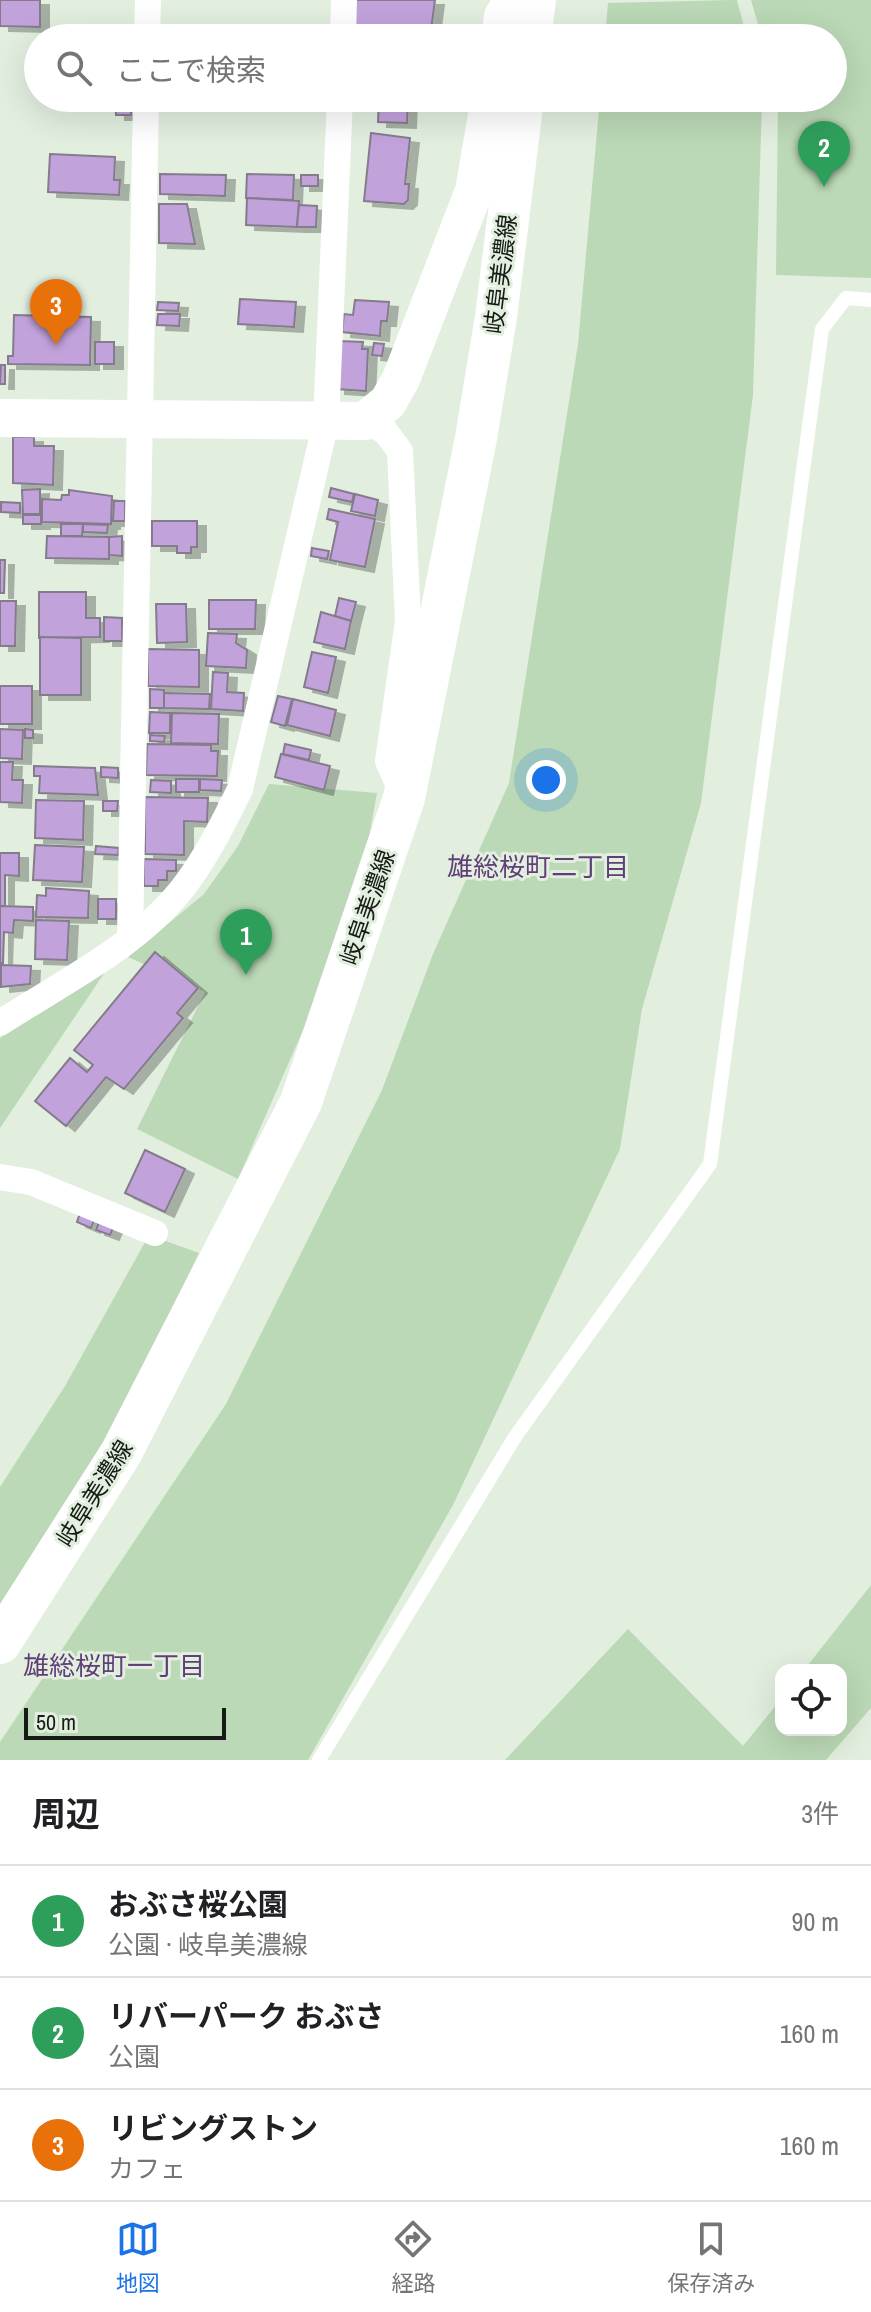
<!DOCTYPE html>
<html lang="ja">
<meta charset="utf-8">
<style>
body{margin:0;font-family:"Archivo Narrow","Noto Sans JP",sans-serif;background:#f6f6f6;color:#202124}
.controls{position:absolute;right:24px;bottom:24px;display:grid;overflow:hidden;border-radius:16px;box-shadow:0 8px 32px #0002}
.controls button{width:72px;height:72px;display:grid;place-items:center;padding:0;border:0;border-bottom:2px solid #e0e0e0;background:#fff;color:#202124;font:40px sans-serif}
.scale{position:absolute;left:24px;bottom:20px;width:202px;box-sizing:border-box;padding-left:8px;border:4px solid #171b16;border-top:0;font-size:22px;line-height:28px;white-space:nowrap;color:#171b16;-webkit-text-stroke:6px #e2efdf;paint-order:stroke}
.you{position:absolute;left:546px;top:780px;width:28px;height:28px;margin:-20px;border:6px solid #fff;border-radius:50%;background:#1a73e8;box-shadow:0 0 0 12px #1a73e833}
.badge{display:grid;place-items:center;width:52px;height:52px;border-radius:50%;background:#1a73e8;color:#fff;font-size:26px;font-weight:700}
.pin{position:absolute;translate:-50% -66px;filter:drop-shadow(0 2px 4px #0008)}
.pin::after{content:'';position:absolute;top:42px;width:28px;height:24px;background:inherit;clip-path:polygon(0 0,100% 0,50% 100%)}
.list{margin:0;padding:0;list-style:none}
h2{display:flex;justify-content:space-between;align-items:center;height:104px;margin:0;padding:0 32px;font-size:34px}
h2 small{font-size:26px;font-weight:400;color:#757577}
.list li{display:grid;grid-template-columns:52px 1fr auto;gap:24px;align-items:center;box-sizing:border-box;height:112px;padding:0 32px;border-top:2px solid #e0e0e0}
.list b{display:block;font-size:30px;white-space:nowrap}
.list p{margin:0;font-size:26px;white-space:nowrap;color:#757577}
.list em{font-size:26px;font-style:normal;color:#757577}
.icon{flex:none;width:44px;height:44px;fill:none;stroke:currentColor;stroke-width:2;stroke-linecap:round;stroke-linejoin:round}
.map{position:relative;flex:none;width:871px;height:1760px;overflow:hidden}
.search{position:absolute;background:#fff;box-shadow:0 8px 32px #0002;left:24px;right:24px;top:24px;height:88px;display:flex;align-items:center;gap:20px;box-sizing:border-box;padding:0 28px;border-radius:44px;color:#757577;font-size:30px}
.sheet{height:440px;background:#fff}
nav{display:flex;justify-content:space-around;align-items:center;box-sizing:border-box;height:112px;border-top:2px solid #e0e0e0;background:#fff;font-size:22px;color:#757577}
nav a{display:grid;justify-items:center;gap:4px}
nav .on{color:#1a73e8}
.map>svg:first-child{display:block}
</style>
<div class="map">
<svg width="871" height="1760" viewBox="0 0 871 1760">
<defs>
<filter id="shadow"><feDropShadow dx="9" dy="5" stdDeviation="0" flood-color="#0004"/></filter>
</defs>
<rect width="100%" height="100%" fill="#e2efdf"/>
<g fill="#bbd9b6">
<polygon points="732,0 737,0 747,38 605,38 608,3"/>
<polygon points="751,0 871,0 871,278 776,275 778,98 833,98 833,38 762,38"/>
<polygon points="600,98 762,100 753,395 701,803 642,1009 620,1149 453,1505 308,1760 0,1760 0,1742 226,1404 382,1090 433,954 509,783 578,344"/>
<polygon points="269,784 377,793 361,882 314,1005 238,1179 137,1129 205,992 128,957 204,894 238,846"/>
<polygon points="107,969 0,1128 0,1038"/>
<polygon points="149,1235 199,1253 121,1412 0,1617 0,1487 65,1386"/>
<polygon points="871,1585 871,1708 826,1760 505,1760 628,1629 743,1746 781,1699 781,1730 841,1730 841,1670 804,1670"/>
</g>
<g fill="#c2a2db" stroke="#847c8c" stroke-width="2" filter="url(#shadow)">
<polygon points="0,0 40,0 40,27 0,26"/>
<polygon points="353,0 435,0 431,30 352,26"/>
<polygon points="382,34 410,35 410,38 381,38"/>
<polygon points="115,98 131,98 131,115 116,115"/>
<polygon points="379,98 408,98 407,123 378,122"/>
<polygon points="371,133 410,138 405,184 409,184 408,200 404,204 364,201"/>
<polygon points="50,154 115,157 114,180 120,180 119,195 48,192"/>
<polygon points="160,174 226,175 225,196 160,194"/>
<polygon points="247,174 294,175 293,200 246,198"/>
<rect x="301" y="175" width="17" height="11"/>
<polygon points="247,198 299,201 297,227 246,225"/>
<polygon points="159,204 187,204 195,244 159,243"/>
<polygon points="299,205 317,206 316,227 297,227"/>
<polygon points="240,299 296,302 294,327 238,324"/>
<polygon points="355,300 389,302 387,321 381,321 380,336 342,332 344,314 353,315"/>
<polygon points="158,302 179,303 178,311 157,310"/>
<polygon points="158,314 180,314 179,326 157,325"/>
<polygon points="14,315 91,317 90,365 8,364 8,356 13,356"/>
<polygon points="338,341 363,342 362,349 368,349 366,391 336,389"/>
<rect x="95" y="342" width="19" height="22"/>
<polygon points="374,343 384,344 382,356 372,355"/>
<polygon points="1,365 5,365 5,384 0,384"/>
<polygon points="13,437 34,437 34,446 54,446 53,485 13,483"/>
<polygon points="331,488 354,494 352,502 329,497"/>
<polygon points="40,489 40,514 23,514 22,490"/>
<polygon points="69,490 112,496 111,524 42,522 42,499 61,500 62,495 69,495"/>
<polygon points="355,494 378,500 375,516 351,511"/>
<polygon points="114,501 125,501 125,521 113,521"/>
<polygon points="1,502 20,503 20,513 1,512"/>
<polygon points="329,509 375,519 365,567 330,560 338,522 327,519"/>
<rect x="23" y="515" width="18" height="9"/>
<polygon points="152,521 197,521 197,547 191,547 191,553 177,553 177,546 152,546"/>
<polygon points="61,524 83,524 82,536 61,536"/>
<polygon points="83,524 108,525 107,533 83,532"/>
<polygon points="47,536 109,537 109,559 46,558"/>
<polygon points="122,536 122,556 109,555 109,537"/>
<polygon points="312,548 329,551 327,559 311,556"/>
<polygon points="0,560 5,560 4,593 0,593"/>
<polygon points="39,592 86,592 86,618 100,618 100,637 39,638"/>
<polygon points="339,598 356,602 351,621 335,616"/>
<polygon points="209,600 256,600 255,629 209,629"/>
<polygon points="0,601 16,601 15,646 0,646"/>
<polygon points="156,604 186,604 187,642 157,643"/>
<polygon points="321,612 351,621 345,649 314,642"/>
<polygon points="104,617 122,618 122,641 104,641"/>
<polygon points="208,633 237,634 236,643 247,650 246,668 206,666"/>
<polygon points="40,637 81,638 81,695 40,695"/>
<polygon points="148,649 199,650 199,687 148,686"/>
<polygon points="312,652 336,657 328,693 304,687"/>
<polygon points="213,672 228,673 227,692 244,693 243,711 211,709"/>
<rect x="0" y="686" width="32" height="38"/>
<polygon points="150,689 164,690 164,708 150,708"/>
<polygon points="164,693 210,694 209,709 164,708"/>
<polygon points="278,696 292,699 285,726 271,722"/>
<polygon points="293,699 336,710 330,736 287,725"/>
<polygon points="150,712 170,713 170,733 149,733"/>
<polygon points="172,713 219,714 218,744 171,743"/>
<polygon points="0,729 23,730 22,759 0,758"/>
<polygon points="25,729 33,730 33,738 25,738"/>
<polygon points="150,735 165,736 164,742 150,741"/>
<polygon points="147,744 211,745 211,751 218,751 217,776 146,775"/>
<polygon points="285,744 311,750 309,760 283,754"/>
<polygon points="281,754 330,766 324,790 275,777"/>
<polygon points="0,762 13,762 12,780 23,780 22,803 0,802"/>
<polygon points="34,766 95,768 98,795 39,793 40,776 34,776"/>
<polygon points="101,767 118,768 118,778 101,777"/>
<rect x="176" y="779" width="23" height="13"/>
<polygon points="200,779 222,780 221,791 200,790"/>
<polygon points="151,780 171,781 171,793 150,792"/>
<polygon points="145,797 208,798 207,822 184,821 184,855 145,854"/>
<polygon points="36,800 84,801 83,840 35,838"/>
<polygon points="103,801 118,801 117,811 103,811"/>
<polygon points="35,845 84,847 82,882 33,880"/>
<polygon points="96,846 119,848 118,855 95,854"/>
<polygon points="0,853 19,853 19,876 5,875 5,906 0,906"/>
<polygon points="144,859 176,860 176,871 167,871 167,880 158,880 158,886 144,886"/>
<polygon points="46,888 89,891 88,918 36,917 37,895 46,896"/>
<rect x="98" y="899" width="18" height="20"/>
<polygon points="0,906 33,907 33,921 14,920 13,933 4,932 3,963 0,963"/>
<polygon points="36,920 69,921 67,960 35,959"/>
<polygon points="155,952 198,988 177,1013 183,1018 124,1089 106,1077 66,1126 35,1101 70,1058 87,1072 93,1065 74,1050"/>
<polygon points="1,965 31,966 30,984 1,987"/>
<polygon points="145,1150 185,1169 165,1212 125,1193"/>
<polygon points="80,1213 94,1220 91,1228 77,1222"/>
<polygon points="99,1222 113,1228 110,1235 96,1230"/>
</g>
<g fill="none" stroke-linecap="round" stroke-linejoin="round">
<polyline stroke="#fff" stroke-width="14" points="319,1760 515,1437 710,1164 822,329 846,298 871,300"/>
<g stroke="#fff" stroke-width="26">
<polyline points="147,38 148,0"/>
<polyline points="343,38 344,0"/>
<polyline points="365,421 385,431 400,451 408,621 388,761 403,795"/>
<polyline points="130,938 146,98"/>
<path d="M0,1023C61,983 136,947 182,889C206,858 223,824 240,789L326,422L340,98"/>
<polyline points="0,1177 31,1182 155,1233"/>
</g>
<g stroke="#fff" stroke-width="38">
<polyline points="500,38 503,16 514,0"/>
<polyline points="0,418 365,421 388,402 401,379 474,191 490,98"/>
</g>
<g stroke="#fff" stroke-width="42">
<polyline points="530,38 535,0"/>
<polyline points="0,1643 121,1453 301,1102 404,798 476,438 496,317 523,98"/>
</g>
</g>
<g text-anchor="middle" dominant-baseline="central" stroke-width="6" stroke-linejoin="round" paint-order="stroke">
<g font-size="24" fill="#171b16" stroke="#e2efdf">
<text transform="translate(500 274) rotate(-83)">岐阜美濃線</text>
<text transform="translate(367 907) rotate(-71)">岐阜美濃線</text>
<text transform="translate(94 1493) rotate(-58)">岐阜美濃線</text>
</g>
<g font-size="26" fill="#603f79" stroke="#e2efdf">
<text x="538" y="866">雄総桜町二丁目</text>
<text x="114" y="1665">雄総桜町一丁目</text>
</g>
</g>
</svg>
<div class="controls">
<button><svg class="icon" aria-label="locate" viewBox="0 0 24 24"><circle cx="12" cy="12" r="6"/><path d="M12 2v4M12 18v4M2 12h4M18 12h4"/></svg></button>
</div>
<div class="scale">50 m</div>
<div class="you"></div>
<div class="pin badge" style="left:246px;top:975px;background:#2e9e5b">1</div>
<div class="pin badge" style="left:824px;top:187px;background:#2e9e5b">2</div>
<div class="pin badge" style="left:56px;top:345px;background:#e8710a">3</div>
<div class="search"><svg class="icon" aria-label="search" viewBox="0 0 24 24"><circle cx="10" cy="10" r="6"/><path d="M15 15l6 6"/></svg>ここで検索</div>
</div>
<section class="sheet">
<h2>周辺<small>3件</small></h2>
<ul class="list">
<li><span class="badge" style="background:#2e9e5b">1</span><div><b>おぶさ桜公園</b><p>公園 · 岐阜美濃線</p></div><em>90 m</em></li>
<li><span class="badge" style="background:#2e9e5b">2</span><div><b>リバーパーク おぶさ</b><p>公園</p></div><em>160 m</em></li>
<li><span class="badge" style="background:#e8710a">3</span><div><b>リビングストン</b><p>カフェ</p></div><em>160 m</em></li>
</ul>
</section>
<nav>
<a class="on"><svg class="icon" aria-label="map" viewBox="0 0 24 24"><path d="M3 6l6-2 6 2 6-2v14l-6 2-6-2-6 2zM9 4v14M15 6v14"/></svg>地図</a>
<a><svg class="icon" aria-label="directions" viewBox="0 0 24 24"><path d="M12 3l9 9-9 9-9-9zM9 14v-3h6M13 9l2 2-2 2"/></svg>経路</a>
<a><svg class="icon" aria-label="saved" viewBox="0 0 24 24"><path d="M7 4h10v16l-5-4-5 4z"/></svg>保存済み</a>
</nav>
